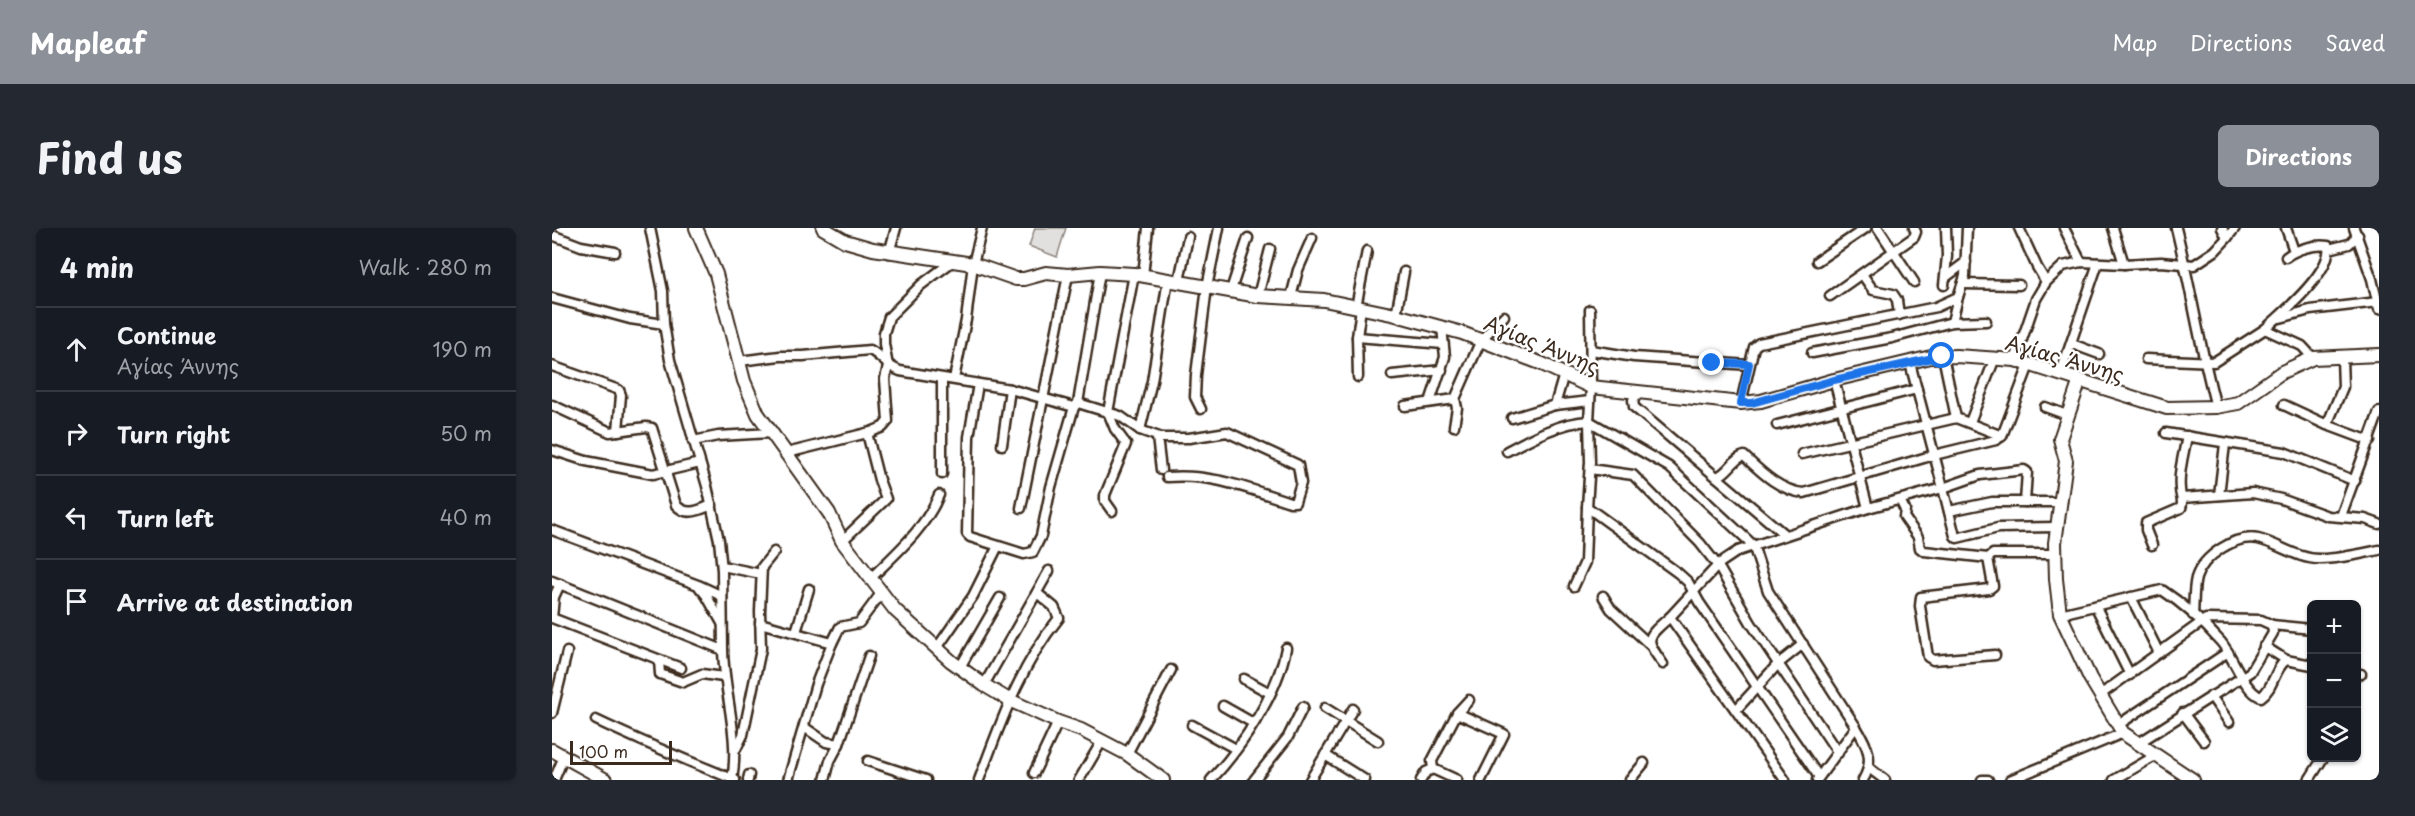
<!DOCTYPE html>
<meta charset="utf-8">
<style>
body{margin:0;font-family:"Playpen Sans",sans-serif;background:#242831;color:#f1f3f6}
.controls{position:absolute;right:18px;bottom:18px;display:grid;overflow:hidden;border-radius:9px;box-shadow:0 2px 4px #0004}
.controls button{width:54px;height:54px;display:grid;place-items:center;padding:0;border:0;border-bottom:2px solid #363941;background:#171b24;color:#f1f3f6;font:30px sans-serif}
.scale{position:absolute;left:18px;bottom:15px;width:102px;box-sizing:border-box;padding-left:6px;border:3px solid #3b2a1e;border-top:0;font-size:16px;line-height:21px;white-space:nowrap;color:#3b2a1e;-webkit-text-stroke:4px #fff;paint-order:stroke}
.stop{position:absolute;width:18px;height:18px;margin:-14px;border:4px solid #1a73e8;border-radius:50%;background:#fff}
.stop.end{background:#1a73e8;border-color:#fff;box-shadow:0 2px 6px #0008}
.list{margin:0;padding:0;list-style:none}
h2{display:flex;justify-content:space-between;align-items:center;height:78px;margin:0;padding:0 24px;font-size:26px}
h2 small{font-size:20px;font-weight:400;color:#9ea1a6}
.list li{display:grid;grid-template-columns:39px 1fr auto;gap:18px;align-items:center;box-sizing:border-box;height:84px;padding:0 24px;border-top:2px solid #363941}
.list b{display:block;font-size:22px;white-space:nowrap}
.list p{margin:0;font-size:20px;white-space:nowrap;color:#9ea1a6}
.list em{font-size:20px;font-style:normal;color:#9ea1a6}
.icon{flex:none;width:33px;height:33px;fill:none;stroke:currentColor;stroke-width:2;stroke-linecap:round;stroke-linejoin:round}
.map{position:relative;flex:none;width:1827px;height:552px;overflow:hidden;border-radius:9px}
header{display:flex;align-items:center;gap:36px;box-sizing:border-box;height:84px;padding:0 30px;background:#8c9099;color:#fff}
header strong{font-size:28px}
nav{display:flex;gap:33px;margin-inline-start:auto;font-size:21px}
.intro{display:flex;align-items:center;justify-content:space-between;box-sizing:border-box;height:144px;padding:0 36px}
h1{margin:0;font-size:42px}
.button{padding:15px 27px;border-radius:9px;background:#8c9099;color:#fff;font-size:21px;font-weight:700}
main{display:flex;gap:36px;padding:0 36px}
aside{flex:1;background:#171b24;border-radius:9px;box-shadow:0 2px 4px #0004}
.map>svg:first-child{display:block}
</style>
<header>
<strong>Mapleaf</strong>
<nav><a>Map</a><a>Directions</a><a>Saved</a></nav>
</header>
<div class="intro"><h1>Find us</h1><a class="button">Directions</a></div>
<main>
<aside>
<h2>4 min<small>Walk · 280 m</small></h2>
<ul class="list">
<li><svg class="icon" aria-label="ahead" viewBox="0 0 24 24"><path d="M12 20V5M6 11l6-6 6 6"/></svg><div><b>Continue</b><p>Αγίας Άννης</p></div><em>190 m</em></li>
<li><svg class="icon" aria-label="right" viewBox="0 0 24 24"><path d="M7 20v-9h11M14 6l5 5-5 5"/></svg><div><b>Turn right</b></div><em>50 m</em></li>
<li><svg class="icon" aria-label="left" viewBox="0 0 24 24"><path d="M17 20v-9H6M10 6l-5 5 5 5"/></svg><div><b>Turn left</b></div><em>40 m</em></li>
<li><svg class="icon" aria-label="arrive" viewBox="0 0 24 24"><path d="M6 21V4h12l-3 4 3 4H6"/></svg><div><b>Arrive at destination</b></div></li>
</ul>
</aside>
<div class="map">
<svg width="1827" height="552" viewBox="0 0 1827 552">
<rect width="100%" height="100%" fill="#fff"/>
<filter id="ink" filterUnits="userSpaceOnUse"><feTurbulence type="fractalNoise" baseFrequency=".0167" numOctaves="2"/><feDisplacementMap in="SourceGraphic" scale="12" xChannelSelector="R" yChannelSelector="G"/><feConvolveMatrix kernelMatrix="1 2 1 2 8 2 1 2 1" color-interpolation-filters="sRGB"/></filter>
<g filter="url(#ink)">
<polygon fill="#e2e0de" stroke="#8e857e" stroke-width="1.5" points="483,0 514,0 505,29 477,18"/>
<g fill="none" stroke-linecap="round" stroke-linejoin="round">
<defs>
<g id="street">
<polyline points="1326,0 1362,54"/>
<polyline points="1467,0 1485,39 1494,54"/>
<polyline points="1512,0 1529,34"/>
<polyline points="1561,0 1572,36"/>
<path d="M1624,0C1639,60 1648,120 1664,179"/>
<polyline points="1734,0 1742,23"/>
<polyline points="1802,0 1820,51 1827,81"/>
<polyline points="0,7 29,18 63,24"/>
<polyline points="1675,10 1683,0"/>
<polyline points="1777,21 1797,16 1806,7"/>
<polyline points="337,25 344,0"/>
<polyline points="1265,33 1314,0"/>
<polyline points="1310,46 1321,62 1341,66 1345,72 1347,87"/>
<polyline points="591,48 596,0"/>
<polyline points="1394,49 1414,34"/>
<polyline points="627,53 636,9"/>
<polyline points="1411,56 1467,57"/>
<polyline points="1392,57 1395,28 1394,0"/>
<polyline points="679,62 696,10"/>
<polyline points="706,68 718,21"/>
<polyline points="1278,68 1362,9 1364,4 1362,0"/>
<polyline points="739,69 746,42 760,10"/>
<polyline points="0,70 78,91 112,96"/>
<polyline points="804,79 815,23"/>
<polyline points="1038,82 1039,159 1037,193 1117,239 1201,317 1216,363 1304,499 1265,552"/>
<polyline points="844,87 852,44"/>
<polyline points="1728,90 1758,82 1826,74"/>
<polyline points="1400,94 1406,69"/>
<path d="M1713,101C1730,86 1781,43 1776,18C1763,16 1744,21 1734,29"/>
<polyline points="805,109 891,116"/>
<polyline points="1520,116 1547,126"/>
<polyline points="1039,122 1082,129 1197,137"/>
<polyline points="1260,125 1340,110 1400,94 1434,93"/>
<polyline points="1391,128 1404,190"/>
<polyline points="1594,131 1662,134 1713,101 1750,118 1761,130"/>
<polyline points="1463,132 1484,71 1494,54 1511,38 1529,34 1572,36 1609,34 1642,37 1663,23 1675,10 1670,0"/>
<path d="M187,133L228,128H251L318,122C331,129 332,137 348,143L458,161L522,179L526,175L568,188L588,202L610,210H637L675,204L746,237L749,255L743,274H738C696,261 661,245 615,249"/>
<polyline points="0,138 67,162 69,167 66,203"/>
<polyline points="840,147 890,142"/>
<polyline points="1508,147 1546,35"/>
<polyline points="806,149 805,109 809,80"/>
<polyline points="402,151 414,92 421,36 430,0"/>
<polyline points="426,156 417,209 415,306 418,309 472,326 481,324 489,308 499,259 522,179"/>
<polyline points="1087,164 1081,172 1082,179 1233,307"/>
<polyline points="878,174 893,129 890,99"/>
<polyline points="526,175 548,44"/>
<polyline points="1189,175 1202,119 1207,115 1384,79 1406,69 1413,48 1415,0"/>
<path d="M0,177L58,204L94,199L100,200L124,277C135,289 147,282 160,277"/>
<polyline points="1003,177 1012,146"/>
<polyline points="1732,177 1775,197 1818,213"/>
<polyline points="853,178 903,171 929,112 952,88"/>
<polyline points="1493,179 1515,187"/>
<polyline points="649,181 643,169 644,147 655,59 667,0"/>
<polyline points="960,190 1003,177 1038,173"/>
<polyline points="1418,194 1443,130"/>
<polyline points="1225,197 1365,161"/>
<polyline points="1775,197 1791,159 1790,130"/>
<polyline points="902,198 905,180 903,171"/>
<polyline points="588,202 600,153 616,51"/>
<polyline points="1614,205 1732,224 1803,253"/>
<polyline points="605,209 609,242"/>
<polyline points="141,213 166,208 219,205"/>
<polyline points="450,217 458,161"/>
<polyline points="0,222 34,233 101,246 148,235"/>
<path d="M955,223C979,210 1009,194 1037,193L1038,234L1035,279L1126,345L1136,354L1147,374L1267,549"/>
<polyline points="235,225 319,204 331,199 336,193 333,151 336,138 332,116 332,105 337,89 369,57 401,33"/>
<polyline points="1250,226 1404,190 1450,208"/>
<polyline points="1038,241 1081,247 1148,315 1166,338 1199,395 1286,525"/>
<polyline points="390,246 390,151"/>
<path d="M1165,249C1177,244 1182,230 1192,228C1209,244 1228,263 1252,265L1382,227L1444,212L1450,208L1477,137"/>
<polyline points="1667,267 1673,216"/>
<polyline points="1630,270 1701,265 1729,271 1776,288 1813,291 1827,296"/>
<polyline points="1348,272 1353,282 1352,289 1366,309 1368,320 1372,323 1436,330"/>
<polyline points="1473,274 1475,244 1472,242 1428,247 1391,260 1403,308 1405,310 1446,300 1505,299"/>
<polyline points="469,280 516,47"/>
<polyline points="1316,280 1391,260 1358,135"/>
<polyline points="560,283 553,273 553,267 574,216 563,201 556,184 582,46"/>
<polyline points="1397,283 1440,274 1510,274"/>
<polyline points="1789,288 1827,184"/>
<polyline points="0,302 146,357 170,368"/>
<polyline points="290,313 334,271 327,252 315,205"/>
<path d="M1600,317L1594,302V295L1629,280C1632,272 1628,269 1628,261C1626,244 1632,225 1635,208"/>
<polyline points="170,338 209,346"/>
<path d="M319,350C344,325 373,301 387,267"/>
<polyline points="0,353 171,422 170,342 167,312 155,258 118,132 112,96 111,63 98,0"/>
<polyline points="8,356 2,369 0,390 129,440"/>
<polyline points="1022,358 1033,334 1035,279"/>
<polyline points="148,360 154,367 170,395"/>
<polyline points="1051,368 1059,381 1098,417"/>
<polyline points="1579,369 1607,425"/>
<polyline points="1544,379 1578,447"/>
<path d="M1508,386L1610,362C1630,375 1653,396 1669,414C1681,428 1692,463 1709,469C1722,460 1722,441 1734,432L1760,437"/>
<path d="M1641,387C1642,376 1641,362 1644,350C1651,328 1684,306 1706,311C1727,316 1745,331 1768,331C1787,331 1808,326 1827,322"/>
<polyline points="208,395 280,415 288,399 307,395 330,364"/>
<polyline points="1720,397 1760,401"/>
<polyline points="244,404 257,361"/>
<polyline points="1712,418 1734,432"/>
<polyline points="385,420 421,368 446,318"/>
<path d="M171,422C172,466 188,509 180,552"/>
<polyline points="1443,427 1381,432 1376,429 1368,378 1369,369 1437,361 1441,358 1436,330 1441,326 1503,326"/>
<polyline points="107,432 108,446 131,454 150,446 171,449"/>
<path d="M1111,436C1092,410 1094,410 1118,389"/>
<polyline points="407,441 448,370"/>
<polyline points="1804,446 1809,446"/>
<polyline points="692,451 718,465"/>
<polyline points="432,457 497,343"/>
<polyline points="1548,467 1654,391 1709,392 1720,397 1721,405 1698,444 1585,516"/>
<polyline points="1659,468 1677,494"/>
<polyline points="671,478 701,495"/>
<polyline points="773,480 826,513"/>
<polyline points="1184,482 1226,436 1251,416"/>
<polyline points="0,485 15,424"/>
<polyline points="905,485 952,506 929,552"/>
<polyline points="1631,485 1652,513"/>
<path d="M44,492C90,514 136,533 183,552"/>
<polyline points="640,497 684,521"/>
<polyline points="1566,497 1676,424"/>
<polyline points="252,499 274,514 287,516 317,428"/>
<path d="M1304,499C1315,517 1323,532 1311,552"/>
<polyline points="184,521 191,507 209,421 208,383 210,339 222,324"/>
<polyline points="575,526 619,442"/>
<polyline points="773,527 813,552"/>
<polyline points="316,533 374,552"/>
<polyline points="1317,540 1333,552"/>
<polyline points="881,541 905,552"/>
<polyline points="482,545 506,494"/>
<polyline points="2,552 12,528"/>
<polyline points="196,552 197,547"/>
<polyline points="236,552 264,456 280,415"/>
<polyline points="273,552 278,533 287,516"/>
<path d="M427,552C449,494 468,438 507,390L502,379L485,365"/>
<polyline points="527,552 550,513"/>
<path d="M659,552C690,519 726,465 734,420"/>
<polyline points="702,552 736,509 751,479"/>
<polyline points="758,552 801,481"/>
<polyline points="869,552 874,544 881,541 880,533 905,485 917,472"/>
<polyline points="1078,552 1092,535"/>
<polyline points="1233,552 1118,389 1168,335 1186,323 1316,280 1282,152"/>
<polyline points="1430,552 1436,552"/>
<polyline points="1458,552 1571,505"/>
<polyline points="1562,552 1603,528"/>
<polyline points="1757,552 1771,530"/>
</g>
<g id="secondary">
<polyline points="144,0 164,46 192,153 206,186 277,285 290,313 343,382 399,433 432,457 457,472 506,494 529,502 575,526 611,552"/>
<polyline points="271,0 293,13 321,21 421,36 464,51 472,51 494,45 516,47 548,44 582,46 706,68 772,72 844,87 910,105 988,135 1039,159 1189,175 1209,173 1282,152 1379,129 1404,128 1463,132 1615,180 1664,179 1686,175 1730,144 1761,130 1827,127"/>
<polyline points="1528,152 1508,211 1514,233 1503,315 1504,351 1508,386 1538,450 1571,505 1641,552"/>
<polyline points="0,522 54,552"/>
</g>
</defs>
<use href="#street" stroke="#3b2a1e" stroke-width="13"/>
<use href="#secondary" stroke="#3b2a1e" stroke-width="16"/>
<use href="#street" stroke="#fff" stroke-width="8"/>
<use href="#secondary" stroke="#fff" stroke-width="12"/>
</g>
</g>
<g fill="none" stroke-linecap="round" stroke-linejoin="round" filter="url(#ink)">
<polyline stroke="#1a73e8" stroke-width="8" points="1160,135 1197,136 1189,175 1200,175 1282,152 1390,128"/>
</g>
<g text-anchor="middle" dominant-baseline="central" stroke-width="5" stroke-linejoin="round" paint-order="stroke">
<g font-size="20" fill="#3b2a1e" stroke="#fff">
<text transform="translate(990 116) rotate(22)">Αγίας Άννης</text>
<text transform="translate(1513 130) rotate(16)">Αγίας Άννης</text>
</g>
</g>
</svg>
<div class="controls">
<button>+</button>
<button>−</button>
<button><svg class="icon" aria-label="layers" viewBox="0 0 24 24"><path d="M12 4l9 5-9 5-9-5zM3 14l9 5 9-5"/></svg></button>
</div>
<div class="scale">100 m</div>
<div class="stop" style="left:1390px;top:128px"></div>
<div class="stop end" style="left:1160px;top:135px"></div>
</div>
</main>
